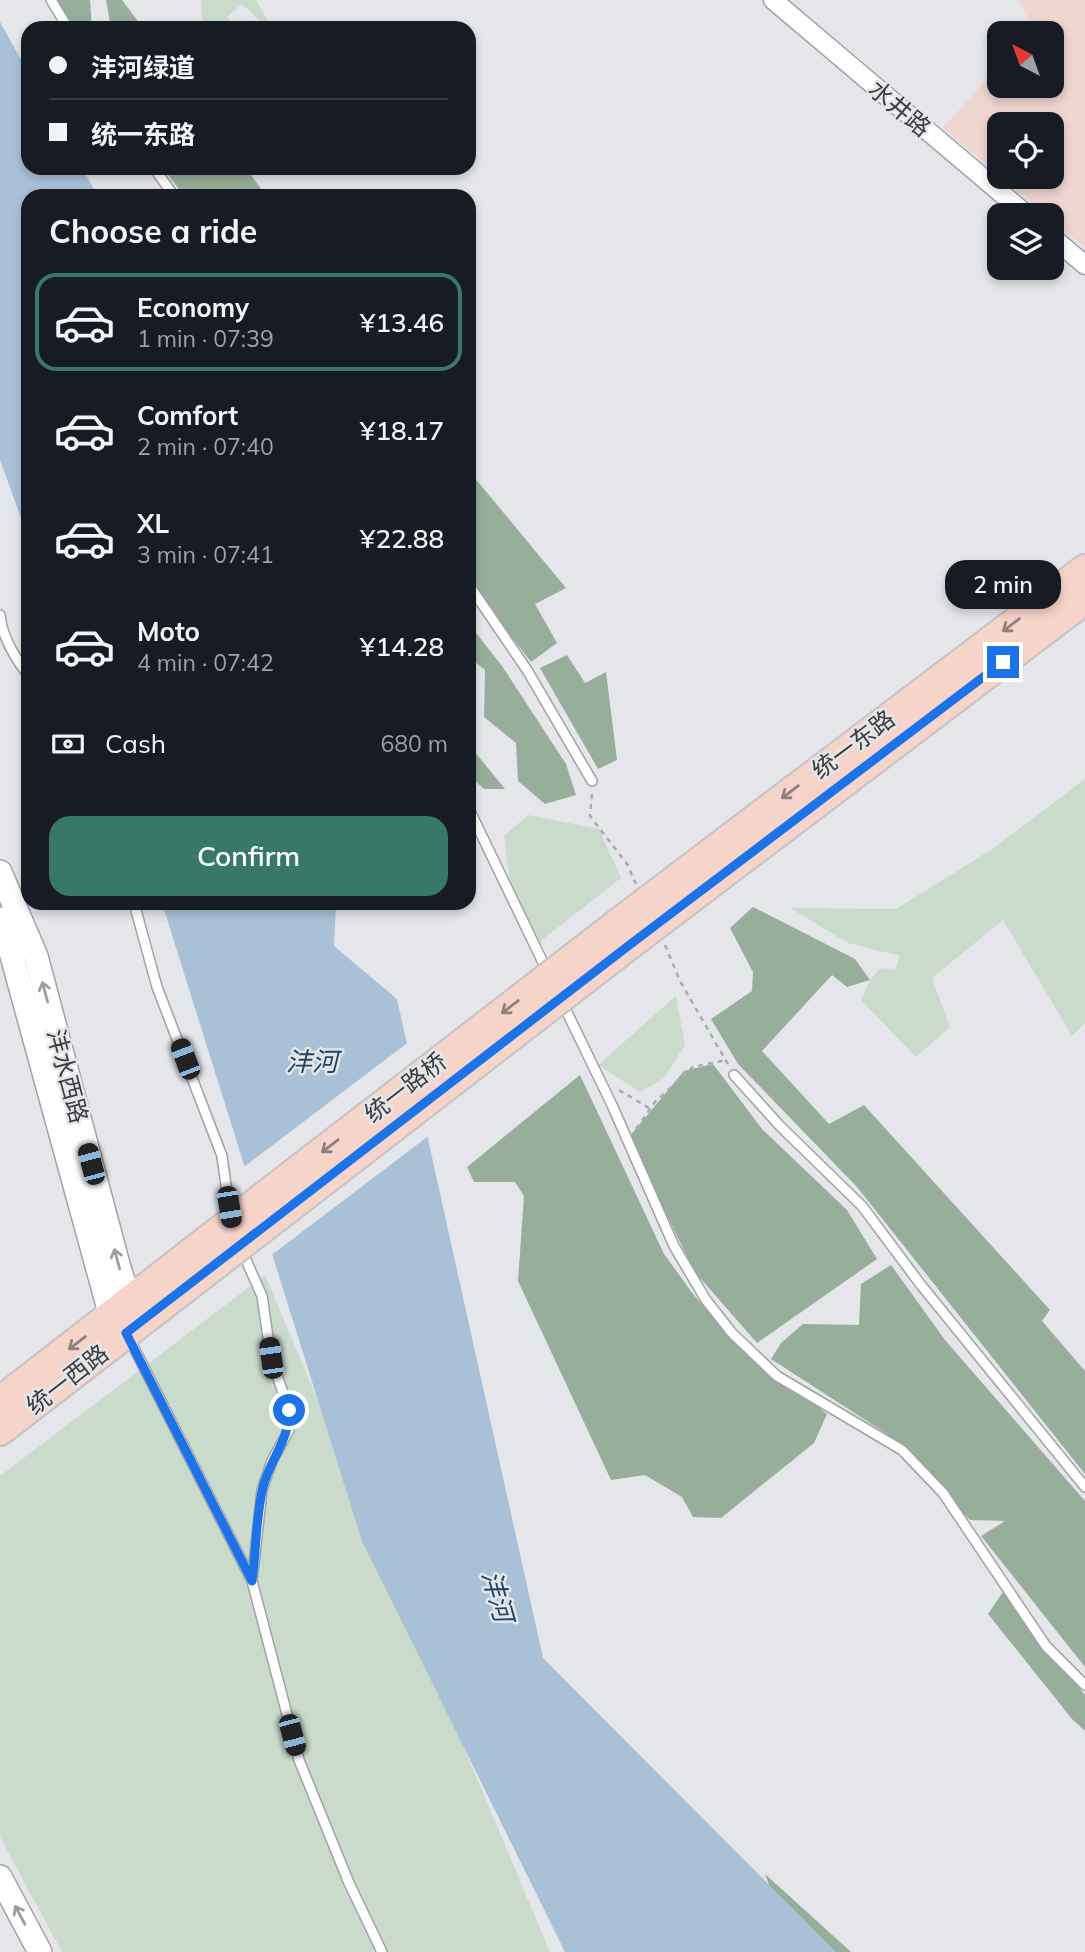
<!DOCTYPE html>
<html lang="en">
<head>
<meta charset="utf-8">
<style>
  body { margin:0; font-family:Mulish,"Noto Sans SC",sans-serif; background:#242831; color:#f1f3f6; height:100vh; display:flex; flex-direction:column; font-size:26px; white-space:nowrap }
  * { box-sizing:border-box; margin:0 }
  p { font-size:23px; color:#9ea1a6 }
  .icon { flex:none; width:38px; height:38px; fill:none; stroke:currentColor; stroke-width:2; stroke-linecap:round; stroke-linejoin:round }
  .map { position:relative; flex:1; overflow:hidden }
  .side { position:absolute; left:21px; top:189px; width:455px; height:721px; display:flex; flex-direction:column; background:#171b24; border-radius:21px; box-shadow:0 4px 10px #0003 }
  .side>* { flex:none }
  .top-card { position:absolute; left:21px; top:21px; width:455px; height:154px; border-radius:21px; box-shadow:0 4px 10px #0003; display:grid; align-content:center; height:154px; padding:0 28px; background:#171b24 }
  .needle { width:46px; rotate:319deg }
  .buttons { position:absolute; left:987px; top:21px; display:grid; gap:14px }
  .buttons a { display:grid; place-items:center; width:77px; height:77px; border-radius:14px; background:#171b24; box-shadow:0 4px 10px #0003; font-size:35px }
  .end { position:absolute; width:32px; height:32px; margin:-16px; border:9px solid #1a73e8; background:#fff; box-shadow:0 0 0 4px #fff }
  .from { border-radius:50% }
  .bubble { position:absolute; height:49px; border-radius:21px; background:#171b24; box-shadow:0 4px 10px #0003; font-size:23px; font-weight:600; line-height:49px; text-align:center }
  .car { position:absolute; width:21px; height:42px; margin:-21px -10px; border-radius:9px; box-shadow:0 0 5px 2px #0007; background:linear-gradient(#222 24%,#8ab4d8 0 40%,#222 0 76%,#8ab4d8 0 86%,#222 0) }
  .top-card b { display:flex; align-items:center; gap:24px; height:66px; font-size:26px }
  .top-card b+b { border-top:2px solid #363941 }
  .top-card i { width:18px; height:18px; background:#f1f3f6 }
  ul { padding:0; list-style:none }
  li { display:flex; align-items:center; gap:21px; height:98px; margin:0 14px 10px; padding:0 14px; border:4px solid transparent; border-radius:21px }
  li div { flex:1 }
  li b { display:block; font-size:26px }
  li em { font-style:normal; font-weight:600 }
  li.active { border-color:#377868 }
  li>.icon { width:63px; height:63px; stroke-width:1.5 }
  h2 { padding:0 28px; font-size:32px; line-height:84px }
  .pay { display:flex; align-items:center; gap:18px; height:77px; padding:0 28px; font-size:26px }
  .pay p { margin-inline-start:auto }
  .primary-button { display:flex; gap:14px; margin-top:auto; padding:14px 28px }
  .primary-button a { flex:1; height:80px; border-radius:21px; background:#377868; color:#fff; font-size:28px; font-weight:600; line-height:80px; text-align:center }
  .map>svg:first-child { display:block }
  .industrial { fill:#f0d6d0 }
  .green { fill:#cadbcc }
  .forest { fill:#97af9a }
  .water { fill:#a9c1d7 }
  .pier { fill:#e4e6e9 }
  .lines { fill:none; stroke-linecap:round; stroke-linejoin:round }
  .service-casing { stroke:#a0a2a5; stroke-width:12 }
  .minor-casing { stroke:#a0a2a5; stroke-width:21 }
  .tertiary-casing { stroke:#a0a2a5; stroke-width:26 }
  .primary-casing { stroke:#c4c4c5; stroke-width:32 }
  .path { stroke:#a9abad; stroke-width:2.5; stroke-dasharray:5 5; stroke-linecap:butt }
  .service { stroke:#fff; stroke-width:9 }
  .minor { stroke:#fff; stroke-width:18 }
  .tertiary { stroke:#fff; stroke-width:23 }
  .primary { stroke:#f7d4c9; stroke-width:28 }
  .primary-bridge-casing { stroke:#c4c4c5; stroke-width:32; stroke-linecap:butt }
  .primary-bridge { stroke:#f7d4c9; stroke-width:28 }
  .oneway { stroke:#90807c }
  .oneway2 { stroke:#9d9e9e }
  .route { stroke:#1a73e8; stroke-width:9 }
  .labels { text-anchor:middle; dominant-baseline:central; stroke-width:5; stroke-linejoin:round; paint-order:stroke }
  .street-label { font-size:24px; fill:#3b3c3d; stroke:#e4e6e9 }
  .water-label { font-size:26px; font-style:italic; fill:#204566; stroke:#e4e6e9 }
</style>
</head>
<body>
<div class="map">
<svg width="1085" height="1952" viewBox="0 0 1085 1952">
  <rect width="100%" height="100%" fill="#e4e6e9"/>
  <polygon class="industrial" points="1019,0 1085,0 1085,248 1052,220 1052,215 1046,215 1001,177 1052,177 1052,124 999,124 999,175 943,128 999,65 999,86 1052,86 1052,33 1028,33 1032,29"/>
  <g class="green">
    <polygon points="201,0 256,0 271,28 267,28 242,4 227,17 236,28 203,28"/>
    <polygon points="1085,779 1085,1023 1072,1036 1003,920 932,978 950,1027 916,1057 861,1000 870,980 881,968 895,970 900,956 848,943 790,908 896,909 994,848"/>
    <polygon points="528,815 599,829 621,878 538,943 512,897 504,836"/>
    <polygon points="676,996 685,1045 664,1078 640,1092 598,1065"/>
    <polygon points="265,1275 550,1952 62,1952 0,1837 0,1476"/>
  </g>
  <g class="forest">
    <polygon points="56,0 90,0 92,28 73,28"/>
    <polygon points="106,0 122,0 143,28 111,28"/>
    <polygon points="163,168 246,168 266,196 184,196"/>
    <polygon points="469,471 566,588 535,604 557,643 531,662 469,582"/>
    <polygon points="469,624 502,666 566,764 576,795 545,804 518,781 516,743 484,717 485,670 469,657"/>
    <polygon points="567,655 585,683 606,672 617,760 598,769 540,668"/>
    <polygon points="469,745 505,789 484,789 469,775"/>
    <polygon points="753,907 855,959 870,980 847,987 832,975 762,1051 829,1124 864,1105 1050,1310 1042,1321 1085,1371 1085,1474 857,1187 738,1064 711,1019 752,991 753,972 730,928"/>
    <polygon points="713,1064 762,1129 847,1210 877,1259 757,1343 694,1271 629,1137 684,1071"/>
    <polygon points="580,1075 664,1254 693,1294 739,1347 827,1414 814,1443 721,1518 693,1517 682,1497 645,1475 611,1480 518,1281 524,1196 515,1182 474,1182 467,1167"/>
    <polygon points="891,1265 945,1340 1085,1501 1085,1667 981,1536 1005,1521 970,1520 887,1434 771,1359 781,1343 803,1324 859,1325 861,1284"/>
    <polygon points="1003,1592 1085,1695 1085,1731 1072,1719 988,1614"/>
    <polygon points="765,1874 851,1952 794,1952"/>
  </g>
  <g class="water">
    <polygon points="0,22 28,72 28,168 82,168 98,196 28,196 28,537 0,460"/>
    <polygon points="162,903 336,903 334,946 397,999 543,1658 836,1952 565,1952 362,1541"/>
  </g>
  <polygon class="pier" points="410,1041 431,1134 269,1257 241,1169"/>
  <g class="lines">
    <defs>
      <g id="service">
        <polyline points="51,0 68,28"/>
        <polyline points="154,168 174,196"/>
        <polyline points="469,585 527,670 592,781"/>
        <path d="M0,615C2,637 15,658 28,675"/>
        <polyline points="469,809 548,973"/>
        <polyline points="134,903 157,987 222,1156 230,1215"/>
        <polyline points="562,1002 612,1105 674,1246 706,1300 732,1333 777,1376 902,1450 943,1493 1046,1646 1085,1685"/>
        <polyline points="734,1075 780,1126 862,1206 921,1285 1085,1487"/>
        <polyline points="242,1251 262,1296 271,1358 289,1410 289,1430 272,1461 262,1490 252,1581"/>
        <polyline points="129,1338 252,1581 299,1760 349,1883 382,1952"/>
      </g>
      <g id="minor">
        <polyline points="773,0 1027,215"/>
        <polyline points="1052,237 1085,265"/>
      </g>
      <g id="tertiary">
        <polyline points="0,872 36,956 119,1268 134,1315"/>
        <polyline points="0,919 6,934 115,1331"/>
        <polyline points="0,1877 40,1952"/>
      </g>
      <g id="primary">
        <polyline points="622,920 1085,569"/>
        <polyline points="632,943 1085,600"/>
        <polyline points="0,1401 188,1255"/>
        <polyline points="0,1431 201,1276"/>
      </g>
    </defs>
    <use href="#service" class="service-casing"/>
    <use href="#minor" class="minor-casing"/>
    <use href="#tertiary" class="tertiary-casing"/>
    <use href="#primary" class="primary-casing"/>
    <g class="path">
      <polyline points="592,794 590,816 627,864 636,884"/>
      <polyline points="665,945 680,981 729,1066"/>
      <polyline points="619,1090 649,1108"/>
      <polyline points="636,1129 655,1102 693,1067 726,1060"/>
    </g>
    <use href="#service" class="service"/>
    <use href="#minor" class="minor"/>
    <use href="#tertiary" class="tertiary"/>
    <use href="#primary" class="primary"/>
    <defs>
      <g id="primary-bridge">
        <polyline points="188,1255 622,920"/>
        <polyline points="201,1276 632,943"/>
      </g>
    </defs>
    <use href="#primary-bridge" class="primary-bridge-casing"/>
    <use href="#primary-bridge" class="primary-bridge"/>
  </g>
  <defs><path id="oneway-shaft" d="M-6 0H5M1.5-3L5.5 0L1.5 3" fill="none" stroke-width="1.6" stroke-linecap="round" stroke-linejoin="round" transform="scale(1.75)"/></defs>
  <g class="oneway">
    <use href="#oneway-shaft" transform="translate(1011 625) rotate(143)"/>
    <use href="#oneway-shaft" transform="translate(790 792) rotate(143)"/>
    <use href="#oneway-shaft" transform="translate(510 1007) rotate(142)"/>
    <use href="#oneway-shaft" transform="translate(330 1146) rotate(142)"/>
    <use href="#oneway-shaft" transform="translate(77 1343) rotate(143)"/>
  </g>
  <g class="oneway2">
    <use href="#oneway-shaft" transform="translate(45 992) rotate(-105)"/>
    <use href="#oneway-shaft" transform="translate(117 1259) rotate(-105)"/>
    <use href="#oneway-shaft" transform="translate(20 1915) rotate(-118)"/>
  </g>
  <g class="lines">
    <path class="route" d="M289,1410C289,1442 271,1457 263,1487C256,1514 256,1553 252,1581L126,1333L632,943L1003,662"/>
  </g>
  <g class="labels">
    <g class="street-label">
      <text transform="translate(900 108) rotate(40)">水井路</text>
      <text transform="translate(853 744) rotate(-37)">统一东路</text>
      <text transform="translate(68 1076) rotate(75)">沣水西路</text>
      <text transform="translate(405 1087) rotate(-38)">统一路桥</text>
      <text transform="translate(67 1379) rotate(-38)">统一西路</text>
    </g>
    <g class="water-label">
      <text x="312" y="1061">沣河</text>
      <text transform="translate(498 1596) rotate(74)">沣河</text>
    </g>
  </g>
</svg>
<div class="buttons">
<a><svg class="needle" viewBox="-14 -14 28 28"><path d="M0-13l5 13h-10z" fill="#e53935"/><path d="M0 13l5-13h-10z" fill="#9ea1a6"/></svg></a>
<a><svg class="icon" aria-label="locate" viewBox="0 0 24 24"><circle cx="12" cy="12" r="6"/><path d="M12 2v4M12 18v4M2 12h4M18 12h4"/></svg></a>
<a><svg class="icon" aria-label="layers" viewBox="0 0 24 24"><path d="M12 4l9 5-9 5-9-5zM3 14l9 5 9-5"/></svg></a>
</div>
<i class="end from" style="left:289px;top:1410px"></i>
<i class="end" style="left:1003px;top:662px"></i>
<div class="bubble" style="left:945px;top:560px;width:116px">2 min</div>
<i class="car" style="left:185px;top:1059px;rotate:339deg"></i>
<i class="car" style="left:91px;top:1164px;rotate:345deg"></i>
<i class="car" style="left:229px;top:1207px;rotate:171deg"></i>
<i class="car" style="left:271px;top:1358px;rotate:352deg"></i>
<i class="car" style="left:292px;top:1735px;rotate:165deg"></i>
<div class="top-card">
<b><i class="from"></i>沣河绿道</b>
<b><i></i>统一东路</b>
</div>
<section class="side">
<h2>Choose a ride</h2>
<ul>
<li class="active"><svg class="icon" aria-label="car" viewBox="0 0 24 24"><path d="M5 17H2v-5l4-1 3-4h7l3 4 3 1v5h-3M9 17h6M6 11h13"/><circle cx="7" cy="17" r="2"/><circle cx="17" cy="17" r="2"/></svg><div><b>Economy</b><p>1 min · 07:39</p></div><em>¥13.46</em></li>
<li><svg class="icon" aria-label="car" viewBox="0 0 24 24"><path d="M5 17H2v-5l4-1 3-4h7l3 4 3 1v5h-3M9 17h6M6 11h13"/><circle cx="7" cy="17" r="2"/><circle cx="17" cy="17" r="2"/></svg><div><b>Comfort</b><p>2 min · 07:40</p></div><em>¥18.17</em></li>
<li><svg class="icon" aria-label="car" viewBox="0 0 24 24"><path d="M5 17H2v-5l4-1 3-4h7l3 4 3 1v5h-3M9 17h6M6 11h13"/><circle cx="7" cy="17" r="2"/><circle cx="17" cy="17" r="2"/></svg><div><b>XL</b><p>3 min · 07:41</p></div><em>¥22.88</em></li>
<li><svg class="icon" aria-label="car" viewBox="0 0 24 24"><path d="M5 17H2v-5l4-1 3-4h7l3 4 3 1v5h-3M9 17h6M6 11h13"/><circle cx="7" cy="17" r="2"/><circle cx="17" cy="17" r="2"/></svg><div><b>Moto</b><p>4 min · 07:42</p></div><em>¥14.28</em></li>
</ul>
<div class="pay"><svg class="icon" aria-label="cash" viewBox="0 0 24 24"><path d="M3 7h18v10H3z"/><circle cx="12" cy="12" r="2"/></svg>Cash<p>680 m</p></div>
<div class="primary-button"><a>Confirm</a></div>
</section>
</div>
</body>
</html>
